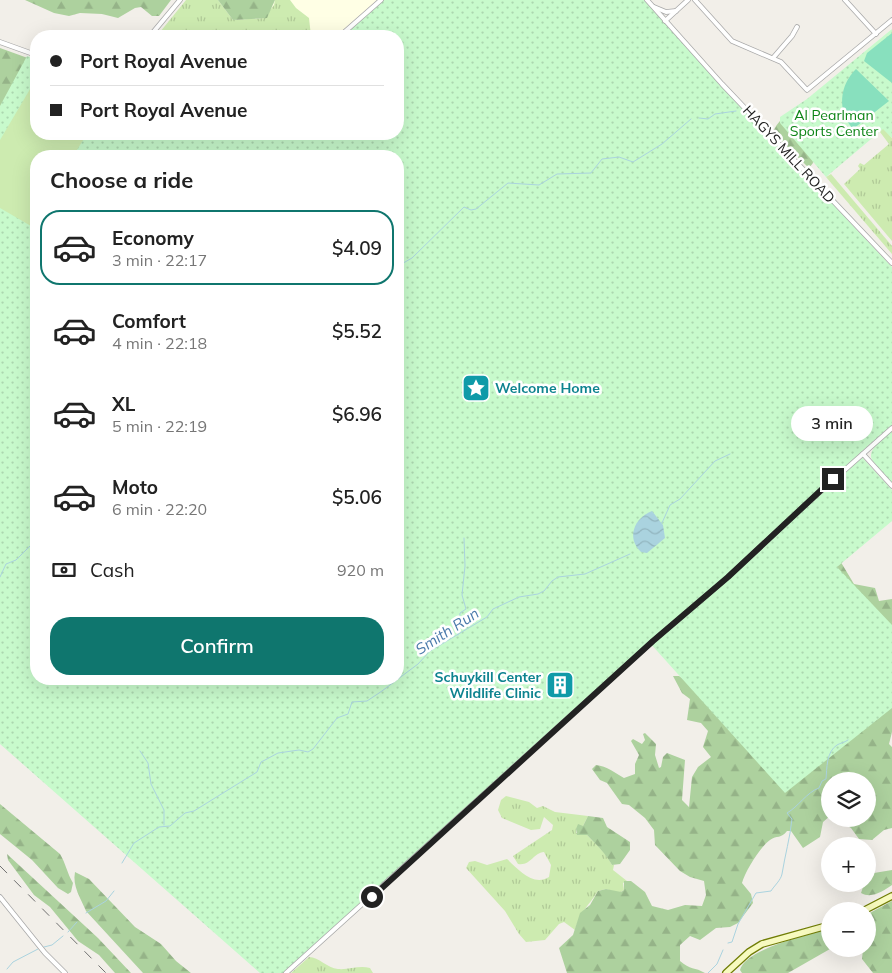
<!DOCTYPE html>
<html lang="en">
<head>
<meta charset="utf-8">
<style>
  body { margin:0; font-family:Mulish,sans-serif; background:#f6f6f6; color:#222; height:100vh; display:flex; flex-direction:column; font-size:19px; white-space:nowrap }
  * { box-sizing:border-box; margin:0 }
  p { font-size:16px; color:#767676 }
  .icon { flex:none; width:28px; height:28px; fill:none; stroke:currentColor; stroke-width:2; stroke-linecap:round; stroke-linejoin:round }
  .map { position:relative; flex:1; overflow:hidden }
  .details { position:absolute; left:30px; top:150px; width:374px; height:535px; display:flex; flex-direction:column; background:#fff; border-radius:20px; box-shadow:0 5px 20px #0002 }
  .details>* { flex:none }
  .guide { position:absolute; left:30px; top:30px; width:374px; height:110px; border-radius:20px; box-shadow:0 5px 20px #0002; display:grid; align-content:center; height:110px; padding:0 20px; background:#fff }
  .controls { position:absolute; left:821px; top:772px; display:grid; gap:10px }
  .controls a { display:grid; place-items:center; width:55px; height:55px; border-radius:50%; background:#fff; box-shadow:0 5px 20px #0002; font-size:25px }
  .end { position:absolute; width:22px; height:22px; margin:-11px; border:6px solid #222; background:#fff; box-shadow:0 0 0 2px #fff }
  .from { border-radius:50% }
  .bubble { position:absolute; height:35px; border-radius:18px; background:#fff; box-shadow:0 5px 20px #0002; font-size:16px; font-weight:600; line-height:35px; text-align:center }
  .guide b { display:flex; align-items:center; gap:18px; height:48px; font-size:19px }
  .guide b+b { border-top:1px solid #e0e0e0 }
  .guide i { width:12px; height:12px; background:#222 }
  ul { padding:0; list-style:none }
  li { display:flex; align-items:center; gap:15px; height:75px; margin:0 10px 8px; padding:0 10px; border:2px solid transparent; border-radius:20px }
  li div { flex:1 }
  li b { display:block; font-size:19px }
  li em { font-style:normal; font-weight:600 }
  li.on { border-color:#0f766e }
  li>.icon { width:45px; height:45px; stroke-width:1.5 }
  h2 { padding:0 20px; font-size:22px; line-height:60px }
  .pay { display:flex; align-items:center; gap:12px; height:55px; padding:0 20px; font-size:19px }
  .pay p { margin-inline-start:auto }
  .primary-button { display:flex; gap:10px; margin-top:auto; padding:10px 20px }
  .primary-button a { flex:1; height:58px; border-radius:20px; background:#0f766e; color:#fff; font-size:20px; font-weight:600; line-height:58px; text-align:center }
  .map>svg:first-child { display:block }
  .education { fill:#ffffe5 }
  .grass { fill:url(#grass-tufts) }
  .forest { fill:url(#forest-firs) }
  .park { fill:url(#park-dots); fill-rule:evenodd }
  .garden { fill:#cdebb0 }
  .pitch { fill:#88e0be }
  .water { fill:url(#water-waves) }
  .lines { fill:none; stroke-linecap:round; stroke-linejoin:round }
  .stream { stroke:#aad3df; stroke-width:1 }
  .minor-casing { stroke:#a9a9a9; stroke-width:5.5 }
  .secondary-casing { stroke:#707d05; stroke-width:8 }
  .minor { stroke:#fff; stroke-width:4 }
  .secondary { stroke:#f7fabf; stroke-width:5.5 }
  .rail { stroke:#707070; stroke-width:1; stroke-dasharray:10 10; stroke-linecap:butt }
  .route { stroke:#222; stroke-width:6 }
  .labels { text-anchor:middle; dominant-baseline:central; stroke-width:5; stroke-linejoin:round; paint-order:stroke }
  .park-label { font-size:14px; fill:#0c8416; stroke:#fff }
  .street-label { font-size:14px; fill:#222; stroke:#fff }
  .culture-label { font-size:14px; font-weight:bold; fill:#0d838f; stroke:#fff; text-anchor:start }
  .water-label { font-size:15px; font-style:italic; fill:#4a7aab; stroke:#fff }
</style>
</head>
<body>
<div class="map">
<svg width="892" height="973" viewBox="0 0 892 973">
  <defs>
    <pattern id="grass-tufts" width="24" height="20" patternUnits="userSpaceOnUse" patternTransform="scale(1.25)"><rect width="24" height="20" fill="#cdebb0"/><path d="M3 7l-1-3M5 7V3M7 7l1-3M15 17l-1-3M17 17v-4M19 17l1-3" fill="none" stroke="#b0c997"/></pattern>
    <pattern id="forest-firs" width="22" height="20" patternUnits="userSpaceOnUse" patternTransform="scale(1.25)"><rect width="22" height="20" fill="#add19e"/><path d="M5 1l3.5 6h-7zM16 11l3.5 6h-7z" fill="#95b388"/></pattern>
    <pattern id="park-dots" width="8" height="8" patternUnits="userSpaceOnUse" patternTransform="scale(1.25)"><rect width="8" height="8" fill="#c8facc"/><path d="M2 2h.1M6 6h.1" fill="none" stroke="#acd6af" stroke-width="1.8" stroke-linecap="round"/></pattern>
    <pattern id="water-waves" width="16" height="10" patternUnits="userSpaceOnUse" patternTransform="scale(1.25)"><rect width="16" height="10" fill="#aad3df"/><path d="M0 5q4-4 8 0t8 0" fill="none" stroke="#92b5bf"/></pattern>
  </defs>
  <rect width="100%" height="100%" fill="#f2efe9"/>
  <polygon class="education" points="253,0 377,0 336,36 292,36"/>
  <g class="grass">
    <polygon points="186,0 218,0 233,20 264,18 274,5 275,0 290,0 296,8 309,18 311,36 177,36 174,32 160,32"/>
    <polygon points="883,128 892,138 892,241 844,184 860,169 858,166 860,163 864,165 889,144 880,132"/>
    <polygon points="831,174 892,246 892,254 826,177"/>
    <path d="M506,796L529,802L537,808L543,806L555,812L588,816L583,826L576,829V833L587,835C596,844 606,853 612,865H614L613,870L627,881L623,883L624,890L619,893L606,889L598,891C588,907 581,910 575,930L564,922L559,924L545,940L526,942L519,934L505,911L466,868L469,862L475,861L487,865L507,859C518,869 533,887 549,877L551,865L544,852C533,853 531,866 518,864L513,856L552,830L553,825L544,817L540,829L531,830L502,818L498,810L501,800Z"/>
    <path d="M309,957C319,957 327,968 338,969C349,970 359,965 370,968L373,973H291Z"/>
  </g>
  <g class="forest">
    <polygon points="25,0 171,0 159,16 152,16 141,7 135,8 118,18 102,14 80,13 69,16 54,13"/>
    <polygon points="218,0 275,0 267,18 233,20"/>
    <polygon points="0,48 36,61 0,117"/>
    <path d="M806,101L813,163L809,168L781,141L774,130C778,120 795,106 806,101Z"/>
    <path d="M839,559L854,584L875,588L879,601L892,599V732L889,744L892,747V828L884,830L872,840L859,839L851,828L835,819H868V781H830V816L823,822L820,837L803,848L791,831H787C781,839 777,835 770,840C760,847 745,872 742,883L751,894L753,903L738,923L730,927L716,928L700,940L690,936L680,945V961C690,970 695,967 705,973H567L559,948L573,935L580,913L590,905L598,891L606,889L621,892L624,890V881H631L645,892L652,906L668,910L685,905L702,906L706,895L704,881L690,877L680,871L655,845L654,830L645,818L629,805L622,804L607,783L600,780L592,769L596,765C607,766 615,773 624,778L635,774V764L639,755L631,741L633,739L642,744L645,740L643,734L645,733L656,744L655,755L659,768L661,767L663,757L667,753L685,760L682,800L689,807L692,777L698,767L711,757L703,747L708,731L701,723L687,720L690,699L682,693L673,676H679L686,681Z"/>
    <path d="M0,804L60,854C66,864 67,873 73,883L71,892L68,894L58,888L32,860L0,834Z"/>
    <path d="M588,816L603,818L607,827L630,842V850L620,864L612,865C606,854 596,844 587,835H577L576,829L578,824L583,826Z"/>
    <polygon points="7,854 98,938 131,973 115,973 99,955 78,941 50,907 34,895 8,860"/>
    <path d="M892,870V885C883,891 872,899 861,893L864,884H868V874Z"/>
    <path d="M75,872L89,879L135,927L161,944L176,961L191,973H143L86,911C81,899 72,886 75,872Z"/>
    <polygon points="892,901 892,973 873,973 862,959 863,949 868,949 868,914"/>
    <path d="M830,929V949L788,973H742L740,970C745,949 810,934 830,929Z"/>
  </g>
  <g class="park">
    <path d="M384,0H644L721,85L892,267V425L859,454L892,490V521L837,567L892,625V708L785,793L649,642L285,973H260L0,744V106L27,56L36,59V134H398V36H343ZM36,156H398V679H36Z"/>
    <polygon points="892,29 892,138 883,129 826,177 780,123 780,117 807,99"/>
    <path d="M892,430V483C866,455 862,457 892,430Z"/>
  </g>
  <polygon class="garden" points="36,79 36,134 87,134 73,156 36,156 36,217 31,226 0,208 0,140"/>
  <g class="pitch">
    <polygon points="892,33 892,83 864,61 867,53"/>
    <path d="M856,69L889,101L853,129C837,111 839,86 856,69Z"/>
  </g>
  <path class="water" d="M652,511L663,525L665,538L647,553L641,552C626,538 634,518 652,511Z"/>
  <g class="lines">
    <g class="stream">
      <polyline points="699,118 708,119 715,114 736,111"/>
      <polyline points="398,266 412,258 464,207 471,210 476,209 508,183 539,185 557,174 591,173 602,159 619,157 633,162 662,144 691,119"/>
      <polyline points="662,523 670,505 680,499 715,461 730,454"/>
      <polyline points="0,577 6,564 16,560 36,540"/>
      <polyline points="458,635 460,613 466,609 462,595 465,566 464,538"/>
      <polyline points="140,751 148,763 151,784 164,810 164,825"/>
      <polyline points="122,863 134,843 159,827 170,826 185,813 194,811 223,793 257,772 261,762 265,760 278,753 299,750 308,752 313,749 337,718 348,714 352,702 367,701 382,691 418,664 430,651 487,617 493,609 519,597 538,594 544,591 552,581 558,577 585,574 630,554"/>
      <polyline points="86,913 106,901 114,891"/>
      <polyline points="68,932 77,922"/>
      <path d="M728,943L732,942L738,924L756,893L771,891C774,886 781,880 782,874C785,855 790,838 792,819L787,813C798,807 807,792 819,788L822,781L826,779C827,769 826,752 837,745C840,743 844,743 848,740"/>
      <polyline points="44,947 52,945 63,936"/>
      <polyline points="7,969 13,962 38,949"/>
      <polyline points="708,973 717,964 723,950"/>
    </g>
    <defs>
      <g id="minor">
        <polyline points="647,0 722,84 892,263"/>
        <polyline points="695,0 732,41 781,62 807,90 892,20"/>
        <polyline points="845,0 876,34"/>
        <polyline points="654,7 666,12 676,11"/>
        <polyline points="665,21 688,0"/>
        <polyline points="150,36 180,0"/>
        <polyline points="340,36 381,0"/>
        <polyline points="0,42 36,55"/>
        <polyline points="773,58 792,36 797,27"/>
        <polyline points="863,454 892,486"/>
        <polyline points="0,897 45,953 65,973"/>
        <polyline points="286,973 653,641 728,577 803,507 892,428"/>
      </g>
      <g id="secondary">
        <polyline points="863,911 892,896"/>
        <polyline points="726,973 749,952 762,944 830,925"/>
      </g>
    </defs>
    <use href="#minor" class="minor-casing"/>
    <use href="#secondary" class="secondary-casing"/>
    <use href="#minor" class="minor"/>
    <use href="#secondary" class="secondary"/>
    <polyline class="rail" points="0,866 106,973"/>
  </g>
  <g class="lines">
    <polyline class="route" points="372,897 653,641 728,577 833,479"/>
  </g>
  <defs>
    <symbol id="sight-square" viewBox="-11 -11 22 22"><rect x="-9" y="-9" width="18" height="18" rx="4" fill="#0f9aa8" stroke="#fff"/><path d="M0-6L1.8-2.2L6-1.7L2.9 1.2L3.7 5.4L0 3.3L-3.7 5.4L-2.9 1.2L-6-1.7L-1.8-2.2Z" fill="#fff"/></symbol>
    <symbol id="building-square" viewBox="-11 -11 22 22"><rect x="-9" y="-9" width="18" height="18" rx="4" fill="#0f9aa8" stroke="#fff"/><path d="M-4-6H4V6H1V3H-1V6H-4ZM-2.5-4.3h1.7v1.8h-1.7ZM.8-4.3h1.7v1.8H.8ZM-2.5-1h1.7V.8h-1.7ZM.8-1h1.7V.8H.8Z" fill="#fff"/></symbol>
  </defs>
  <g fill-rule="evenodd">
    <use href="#sight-square" x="460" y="372" width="32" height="32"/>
    <use href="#building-square" x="544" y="669" width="32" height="32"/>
  </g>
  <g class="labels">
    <g class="park-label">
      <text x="834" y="115">Al Pearlman<tspan x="834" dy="16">Sports Center</tspan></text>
    </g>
    <g class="street-label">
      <text transform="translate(789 154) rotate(47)">HAGYS MILL ROAD</text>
    </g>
    <g class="culture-label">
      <text x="495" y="388">Welcome Home</text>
      <text x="541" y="677" text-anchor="end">Schuykill Center<tspan x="541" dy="16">Wildlife Clinic</tspan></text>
    </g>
    <g class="water-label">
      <text transform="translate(447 631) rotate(-33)">Smith Run</text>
    </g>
  </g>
</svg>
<div class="controls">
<a><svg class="icon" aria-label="layers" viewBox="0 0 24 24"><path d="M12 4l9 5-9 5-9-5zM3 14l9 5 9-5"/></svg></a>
<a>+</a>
<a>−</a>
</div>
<i class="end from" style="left:372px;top:897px"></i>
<i class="end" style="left:833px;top:479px"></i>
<div class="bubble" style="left:791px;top:406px;width:82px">3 min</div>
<div class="guide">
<b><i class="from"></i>Port Royal Avenue</b>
<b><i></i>Port Royal Avenue</b>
</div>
<section class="details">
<h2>Choose a ride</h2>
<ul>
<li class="on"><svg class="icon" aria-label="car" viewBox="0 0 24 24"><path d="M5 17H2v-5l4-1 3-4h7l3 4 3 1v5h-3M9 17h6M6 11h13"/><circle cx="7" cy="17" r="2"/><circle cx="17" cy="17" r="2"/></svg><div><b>Economy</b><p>3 min · 22:17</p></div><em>$4.09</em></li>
<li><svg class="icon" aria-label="car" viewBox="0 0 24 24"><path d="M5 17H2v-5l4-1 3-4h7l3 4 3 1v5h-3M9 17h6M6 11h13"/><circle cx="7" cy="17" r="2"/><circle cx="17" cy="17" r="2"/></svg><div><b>Comfort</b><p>4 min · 22:18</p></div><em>$5.52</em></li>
<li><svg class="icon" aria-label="car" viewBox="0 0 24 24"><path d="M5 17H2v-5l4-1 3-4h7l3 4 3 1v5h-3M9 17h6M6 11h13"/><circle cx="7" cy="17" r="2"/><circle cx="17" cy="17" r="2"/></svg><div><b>XL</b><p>5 min · 22:19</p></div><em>$6.96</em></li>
<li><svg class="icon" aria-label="car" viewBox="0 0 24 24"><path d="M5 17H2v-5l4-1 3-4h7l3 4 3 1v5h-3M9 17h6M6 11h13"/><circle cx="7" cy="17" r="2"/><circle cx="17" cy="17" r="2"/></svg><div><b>Moto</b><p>6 min · 22:20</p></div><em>$5.06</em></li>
</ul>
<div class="pay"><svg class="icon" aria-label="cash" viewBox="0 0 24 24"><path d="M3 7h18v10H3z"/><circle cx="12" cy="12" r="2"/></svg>Cash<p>920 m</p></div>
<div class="primary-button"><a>Confirm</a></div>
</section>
</div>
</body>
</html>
